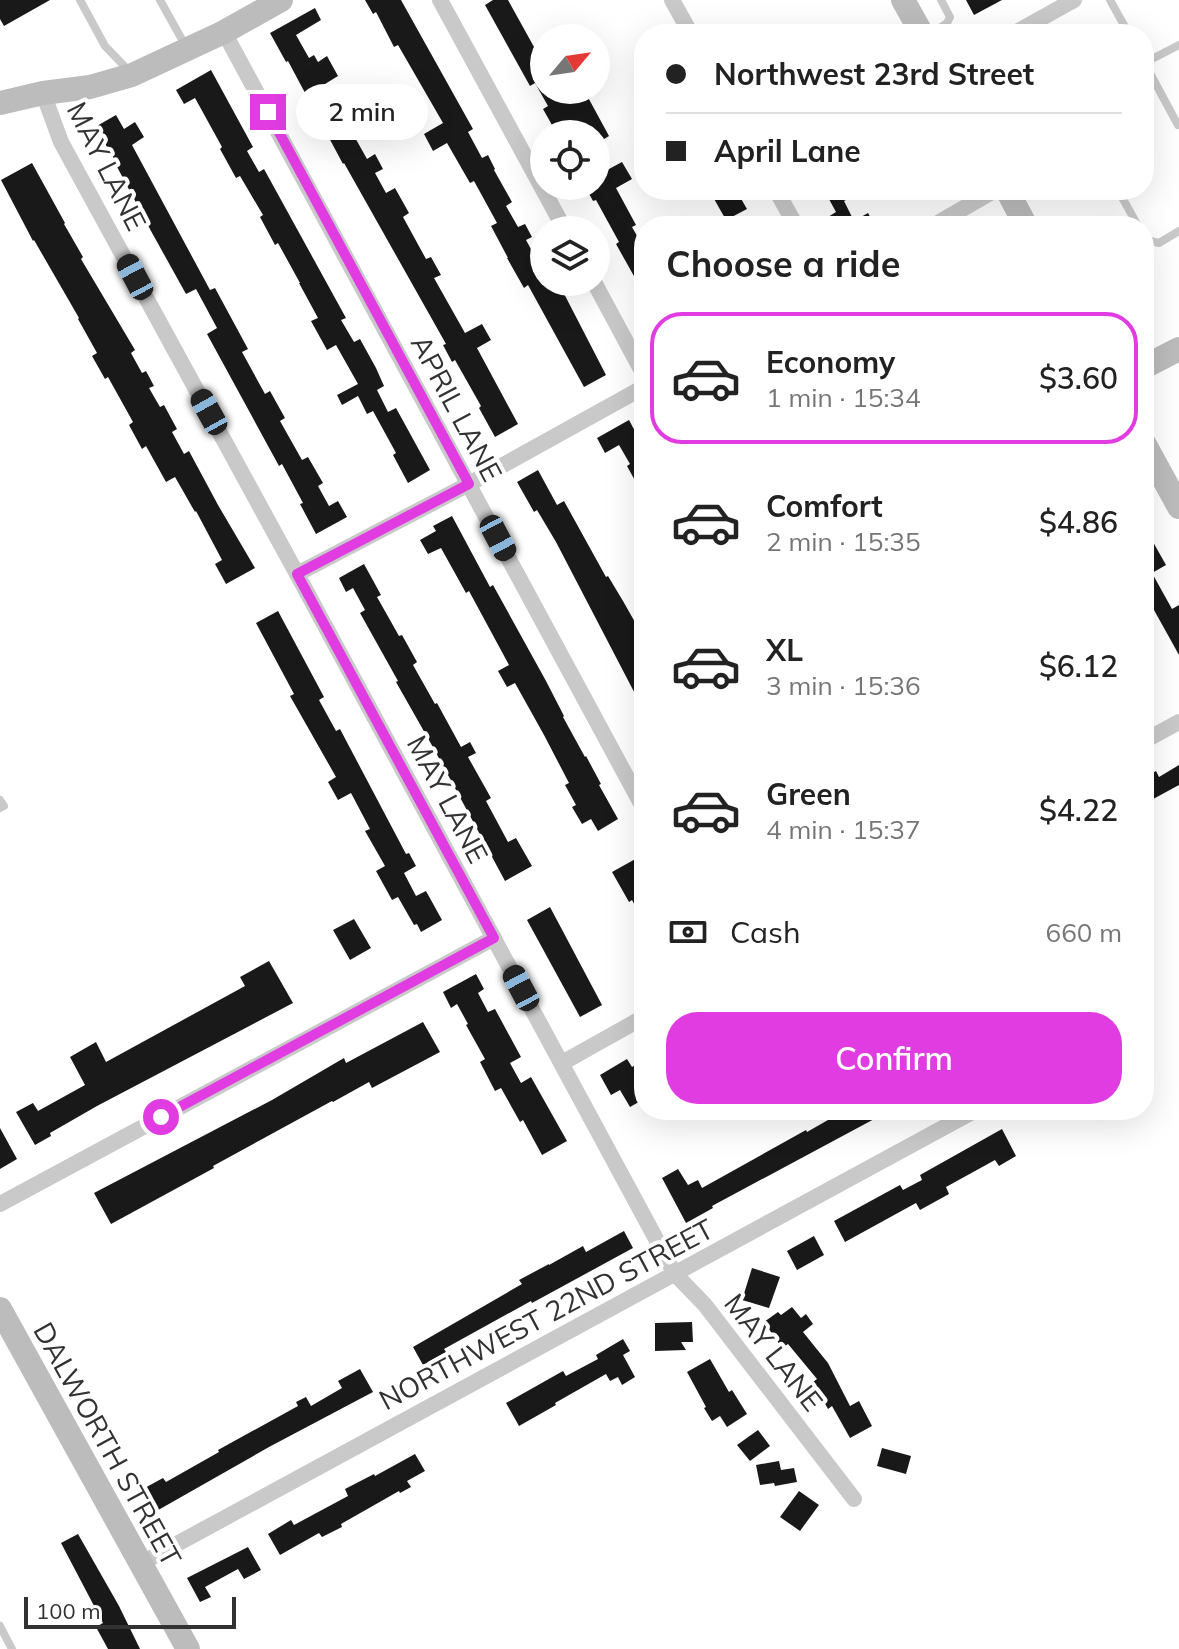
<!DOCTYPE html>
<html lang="en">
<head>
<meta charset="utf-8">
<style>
  body { margin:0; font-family:Mulish,sans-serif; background:#f2f2f2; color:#222; height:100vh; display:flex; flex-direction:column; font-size:30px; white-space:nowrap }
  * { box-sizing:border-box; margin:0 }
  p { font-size:26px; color:#767676 }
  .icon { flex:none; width:44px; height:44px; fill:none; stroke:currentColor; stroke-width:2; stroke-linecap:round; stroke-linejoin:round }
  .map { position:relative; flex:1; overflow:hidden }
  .details { position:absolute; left:634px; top:216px; width:520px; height:904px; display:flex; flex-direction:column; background:#fff; border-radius:32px; box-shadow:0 8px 32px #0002 }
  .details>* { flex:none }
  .hud { position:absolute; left:634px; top:24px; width:520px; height:176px; border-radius:32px; box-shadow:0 8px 32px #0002; display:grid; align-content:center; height:176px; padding:0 32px; background:#fff }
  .needle { width:52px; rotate:61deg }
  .tools { position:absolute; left:530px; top:24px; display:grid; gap:16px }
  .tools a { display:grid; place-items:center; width:80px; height:80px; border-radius:50%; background:#fff; box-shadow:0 8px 32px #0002; font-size:40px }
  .scale { position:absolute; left:24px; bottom:20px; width:212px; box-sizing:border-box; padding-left:8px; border:4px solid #323232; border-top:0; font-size:22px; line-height:28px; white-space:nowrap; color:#323232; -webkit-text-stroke:6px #fff; paint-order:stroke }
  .end { position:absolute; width:36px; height:36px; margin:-18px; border:10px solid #e03ce1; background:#fff; box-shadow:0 0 0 4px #fff }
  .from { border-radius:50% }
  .bubble { position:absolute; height:56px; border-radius:28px; background:#fff; box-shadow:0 8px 32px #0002; font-size:26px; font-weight:600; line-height:56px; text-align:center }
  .car { position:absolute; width:24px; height:48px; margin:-24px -12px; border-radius:10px; box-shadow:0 0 6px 2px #0007; background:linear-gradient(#222 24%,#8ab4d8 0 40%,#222 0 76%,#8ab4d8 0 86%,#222 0) }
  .hud b { display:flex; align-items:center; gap:28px; height:76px; font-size:30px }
  .hud b+b { border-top:2px solid #e0e0e0 }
  .hud i { width:20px; height:20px; background:#222 }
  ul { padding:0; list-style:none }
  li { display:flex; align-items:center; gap:24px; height:132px; margin:0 16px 12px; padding:0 16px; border:4px solid transparent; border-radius:32px }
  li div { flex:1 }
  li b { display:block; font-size:30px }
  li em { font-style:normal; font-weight:600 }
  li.current { border-color:#e03ce1 }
  li>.icon { width:72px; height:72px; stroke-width:1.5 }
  h2 { padding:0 32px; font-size:36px; line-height:96px }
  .pay { display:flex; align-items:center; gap:20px; height:88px; padding:0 32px; font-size:30px }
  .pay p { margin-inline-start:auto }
  .primary-button { display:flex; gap:16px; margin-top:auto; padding:16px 32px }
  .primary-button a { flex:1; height:92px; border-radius:32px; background:#e03ce1; color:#fff; font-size:32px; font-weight:600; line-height:92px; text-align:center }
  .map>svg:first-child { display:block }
  .building { fill:#191919 }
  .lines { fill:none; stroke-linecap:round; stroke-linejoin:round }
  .lane { stroke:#c9c9c9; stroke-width:8 }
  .street { stroke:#c9c9c9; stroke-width:16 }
  .secondary { stroke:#bcbcbc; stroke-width:24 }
  .route { stroke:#e03ce1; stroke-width:10 }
  .labels { text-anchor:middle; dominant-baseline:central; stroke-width:8; stroke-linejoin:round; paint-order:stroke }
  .street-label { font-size:28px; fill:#323232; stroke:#fff }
</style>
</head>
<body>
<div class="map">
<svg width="1179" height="1649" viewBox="0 0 1179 1649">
  <rect width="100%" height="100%" fill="#fff"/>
  <g class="building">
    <polygon points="0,0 50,0 4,26 0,19"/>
    <polygon points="365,0 401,0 473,129 468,132 482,158 488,155 495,169 494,170 512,202 506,206 518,227 525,224 532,237 526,240 537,260 544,256 544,282 558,282 606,375 584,387 528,285 524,288 507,258 508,258 491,226 497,223 474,181 470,183 447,143 433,151 424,134 443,123 398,45 394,47 376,12 373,14"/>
    <polygon points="493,0 508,0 544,65 544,90 584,90 609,136 596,144 596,134 557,134 543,109 548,106 535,83 530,86 485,5"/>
    <polygon points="966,0 1002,0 974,15"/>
    <polygon points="315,8 321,20 296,35 309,58 314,55 318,62 327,56 338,76 325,84 367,159 375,154 383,169 375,173 386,193 395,188 409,213 403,217 426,259 431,257 441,275 434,278 465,333 482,324 491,340 477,348 518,424 495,437 479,408 481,406 455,360 452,362 443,345 446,344 344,163 343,164 288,61 286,62 270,33"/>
    <polygon points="211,70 253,147 247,151 259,172 264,169 346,318 341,320 354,342 360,339 376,368 384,386 377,390 388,412 396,408 430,470 408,483 393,455 396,453 373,411 367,414 358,396 342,405 337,395 358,384 336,345 327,350 311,321 318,318 299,283 300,283 278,243 275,245 260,217 263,215 240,176 236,178 220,149 222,147 195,98 184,104 176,90"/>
    <polygon points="116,115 124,129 135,122 144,137 132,145 210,290 215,288 248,349 242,352 265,394 270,391 285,418 280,421 302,460 308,457 323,483 318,486 329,506 338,501 347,517 316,534 300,504 303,503 282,464 279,466 207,334 217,328 196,289 186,294 151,231 115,163 116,162 95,127"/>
    <polygon points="622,162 632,179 616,188 636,225 632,227 644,248 644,294 616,244 619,242 596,200 593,201 585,186 596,186 596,176"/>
    <polygon points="32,163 65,223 64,224 83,257 81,259 135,350 131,353 142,373 146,371 154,386 149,388 160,407 164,405 177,429 172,432 184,454 189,451 218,505 255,568 226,584 215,564 222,560 196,511 195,512 175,477 166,482 146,446 142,449 129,425 133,422 108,377 105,379 92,356 97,353 78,319 79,318 34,240 33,241 1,180"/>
    <polygon points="709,190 736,190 747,209 726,220"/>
    <polygon points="824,190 864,190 844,201 854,221 868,213 875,226 833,226 828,217 836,212"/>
    <polygon points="629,420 644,448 644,497 627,466 630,464 619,445 605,453 597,438"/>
    <polygon points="538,470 557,505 564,501 606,577 608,576 623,601 640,631 637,632 644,645 644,711 556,542 537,510 534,512 517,482"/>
    <polygon points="452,516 490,587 493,585 546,681 564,716 563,717 585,757 586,756 601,784 599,785 618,819 598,831 591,819 582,824 572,807 576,805 565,785 569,783 544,735 515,683 507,687 498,671 509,665 469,591 466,593 441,548 428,554 420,540 436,531 433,526"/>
    <polygon points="1144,526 1166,565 1152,573 1172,609 1179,605 1179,655 1154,610 1144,615"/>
    <polygon points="364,564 381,595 377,597 399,636 402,635 417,662 413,665 435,704 437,703 461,747 470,742 476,753 468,757 491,798 486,801 508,842 516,838 532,866 505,881 434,749 396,682 398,681 360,613 365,610 353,588 346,592 339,578"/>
    <polygon points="278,611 324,697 319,700 336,731 340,729 406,854 409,853 416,866 404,873 416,896 426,891 442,920 421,932 417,924 414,925 398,897 392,900 376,871 385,866 365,831 370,829 351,793 338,800 328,782 336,777 290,696 294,694 256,623"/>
    <polygon points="1179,765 1179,785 1144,804 1144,778 1156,771 1159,777"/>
    <polygon points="639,857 644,866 644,872 639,874 644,883 644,922 632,900 629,902 612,872"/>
    <polygon points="550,907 602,1005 580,1017 527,920"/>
    <polygon points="354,919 371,948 350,960 333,930"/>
    <polygon points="269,961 293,1003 97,1106 50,1133 51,1136 35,1145 16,1112 33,1103 38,1111 85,1085 70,1057 96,1042 106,1062 245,986 240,977"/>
    <polygon points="476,974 484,989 478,993 488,1012 495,1009 521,1057 510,1063 521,1083 531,1077 567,1141 542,1155 523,1120 520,1122 501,1088 495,1091 480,1062 485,1059 466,1025 468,1024 457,1004 451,1008 443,992"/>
    <polygon points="423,1022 440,1052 372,1088 369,1082 333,1102 332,1101 213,1166 214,1168 111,1224 94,1193 272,1100 344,1058 346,1063"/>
    <polygon points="627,1059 632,1067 644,1060 644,1099 630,1107 620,1090 611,1095 600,1075"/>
    <polygon points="833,1110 891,1110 712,1206 713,1208 686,1223 662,1178 678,1169 688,1185 698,1180 702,1188 806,1130 807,1132 828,1120 825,1114"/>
    <polygon points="0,1128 17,1159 0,1169"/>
    <polygon points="1002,1129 1016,1156 999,1166 995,1160 946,1187 949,1194 920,1210 916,1203 845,1242 834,1221 900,1185 903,1190 922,1180 920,1175"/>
    <polygon points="624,1231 633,1248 532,1303 531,1301 444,1349 446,1352 423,1365 413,1347 522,1284 519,1280 549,1264 549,1265 583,1246 586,1252"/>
    <polygon points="814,1236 824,1255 797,1270 787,1251"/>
    <polygon points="752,1268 780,1277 769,1308 742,1300"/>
    <polygon points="792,1307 801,1318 806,1314 813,1324 803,1332 828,1363 850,1406 859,1401 872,1426 850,1438 832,1406 828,1409 813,1382 817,1379 788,1344 782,1348 764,1322 778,1312 781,1315"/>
    <polygon points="692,1322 693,1342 681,1342 686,1350 655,1351 655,1323"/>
    <polygon points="623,1339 630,1351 623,1355 635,1377 622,1385 618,1377 610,1381 606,1374 555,1403 556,1405 519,1426 506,1403 563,1371 566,1376 598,1359 596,1355"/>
    <polygon points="710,1359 729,1392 732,1390 747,1414 727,1427 720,1416 712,1421 704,1408 706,1407 687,1372"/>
    <polygon points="360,1369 373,1392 269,1447 153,1513 141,1490 163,1478 166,1482 219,1452 218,1450 298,1406 296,1402 306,1397 311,1406 342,1388 338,1381"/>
    <polygon points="758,1430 770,1446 750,1461 737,1445"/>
    <polygon points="882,1448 911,1456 906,1474 877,1466"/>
    <polygon points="415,1454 425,1471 407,1481 411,1487 400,1493 399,1491 341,1524 342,1527 322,1537 319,1533 280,1555 268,1534 291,1520 294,1525 348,1496 345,1489 374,1474 375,1476"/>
    <polygon points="779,1461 781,1470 794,1468 797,1482 775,1486 774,1483 760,1485 756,1465"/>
    <polygon points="799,1491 819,1505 800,1531 780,1517"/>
    <polygon points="78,1534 119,1606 140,1649 108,1649 96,1627 103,1623 61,1543"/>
    <polygon points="248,1547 261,1570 244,1579 238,1569 205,1587 211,1597 200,1602 187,1578"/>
  </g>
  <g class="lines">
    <g class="lane">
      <polyline points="80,0 105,46 129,71"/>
      <polyline points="160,0 185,45"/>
      <polyline points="1110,0 1129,34"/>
      <polyline points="931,34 947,23 950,17 941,0"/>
      <polyline points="1144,62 1178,125"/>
      <polyline points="1144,63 1179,45"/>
      <polyline points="1118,190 1138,226"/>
      <polyline points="1144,236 1146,240 1159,243 1179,231"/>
      <polyline points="0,800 4,806 0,808"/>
      <polyline points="0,1626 12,1649"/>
    </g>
    <g class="street">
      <polyline points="440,0 565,230"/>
      <polyline points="672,0 691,34"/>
      <polyline points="224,32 644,809"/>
      <polyline points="1013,34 1074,0"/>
      <polyline points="43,93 61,142 297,574 675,1274 705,1305 854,1499"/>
      <polyline points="776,190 796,226"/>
      <polyline points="933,226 995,190"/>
      <polyline points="594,282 644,375"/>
      <polyline points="297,574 469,484 644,387"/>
      <polyline points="1144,741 1179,722"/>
      <polyline points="562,1063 644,1017"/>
      <polyline points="0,1204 494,938"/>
      <polyline points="140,1564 976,1110"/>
    </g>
    <g class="secondary">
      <polyline points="903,0 922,34"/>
      <polyline points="0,103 43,93 90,87 132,75 224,32 281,0"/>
      <polyline points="1007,190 1026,226"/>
      <polyline points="1144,367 1179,349"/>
      <polyline points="1144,443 1179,507"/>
      <polyline points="0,1309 188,1649"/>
    </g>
  </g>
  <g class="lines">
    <polyline class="route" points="161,1117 494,938 297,574 469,484 268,112"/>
  </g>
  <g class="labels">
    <g class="street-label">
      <text transform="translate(107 166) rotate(63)">MAY LANE</text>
      <text transform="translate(457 408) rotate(62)">APRIL LANE</text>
      <text transform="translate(448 799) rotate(62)">MAY LANE</text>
      <text transform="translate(546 1314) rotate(-28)">NORTHWEST 22ND STREET</text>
      <text transform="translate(774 1352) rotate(52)">MAY LANE</text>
      <text transform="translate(108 1444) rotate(61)">DALWORTH STREET</text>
    </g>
  </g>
</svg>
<div class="tools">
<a><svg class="needle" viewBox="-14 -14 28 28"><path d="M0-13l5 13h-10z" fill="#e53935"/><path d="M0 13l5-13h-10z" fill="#767676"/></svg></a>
<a><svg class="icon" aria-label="locate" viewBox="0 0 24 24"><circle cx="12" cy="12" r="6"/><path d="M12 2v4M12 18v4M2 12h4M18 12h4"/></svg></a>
<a><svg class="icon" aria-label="layers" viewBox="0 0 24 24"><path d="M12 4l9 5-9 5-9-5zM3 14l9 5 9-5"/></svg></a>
</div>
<div class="scale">100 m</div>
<i class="end from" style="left:161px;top:1117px"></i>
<i class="end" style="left:268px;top:112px"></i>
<div class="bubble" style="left:296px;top:84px;width:132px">2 min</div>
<i class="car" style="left:135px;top:277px;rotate:332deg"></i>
<i class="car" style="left:209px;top:412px;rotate:331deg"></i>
<i class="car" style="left:498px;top:538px;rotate:152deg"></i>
<i class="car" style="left:521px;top:988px;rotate:332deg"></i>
<div class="hud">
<b><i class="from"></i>Northwest 23rd Street</b>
<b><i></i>April Lane</b>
</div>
<section class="details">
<h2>Choose a ride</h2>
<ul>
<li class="current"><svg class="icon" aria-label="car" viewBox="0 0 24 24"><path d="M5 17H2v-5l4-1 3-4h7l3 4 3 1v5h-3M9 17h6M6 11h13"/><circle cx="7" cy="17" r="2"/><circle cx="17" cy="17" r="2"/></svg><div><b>Economy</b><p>1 min · 15:34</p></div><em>$3.60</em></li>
<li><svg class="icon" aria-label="car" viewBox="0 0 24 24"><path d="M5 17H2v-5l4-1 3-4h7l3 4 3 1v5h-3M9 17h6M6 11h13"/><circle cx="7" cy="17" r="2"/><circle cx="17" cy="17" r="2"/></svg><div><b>Comfort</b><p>2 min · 15:35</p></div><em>$4.86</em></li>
<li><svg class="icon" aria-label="car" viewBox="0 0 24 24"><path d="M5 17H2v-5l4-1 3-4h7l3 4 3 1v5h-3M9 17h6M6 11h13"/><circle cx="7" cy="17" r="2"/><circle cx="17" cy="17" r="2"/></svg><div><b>XL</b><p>3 min · 15:36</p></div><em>$6.12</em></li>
<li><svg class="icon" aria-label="car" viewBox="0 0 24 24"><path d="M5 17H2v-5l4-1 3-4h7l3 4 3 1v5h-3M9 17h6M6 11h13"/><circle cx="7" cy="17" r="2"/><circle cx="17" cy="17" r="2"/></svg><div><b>Green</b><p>4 min · 15:37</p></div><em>$4.22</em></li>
</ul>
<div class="pay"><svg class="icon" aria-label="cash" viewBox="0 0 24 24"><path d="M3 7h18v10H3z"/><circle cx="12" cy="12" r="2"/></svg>Cash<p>660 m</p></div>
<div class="primary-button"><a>Confirm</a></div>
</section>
</div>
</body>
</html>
